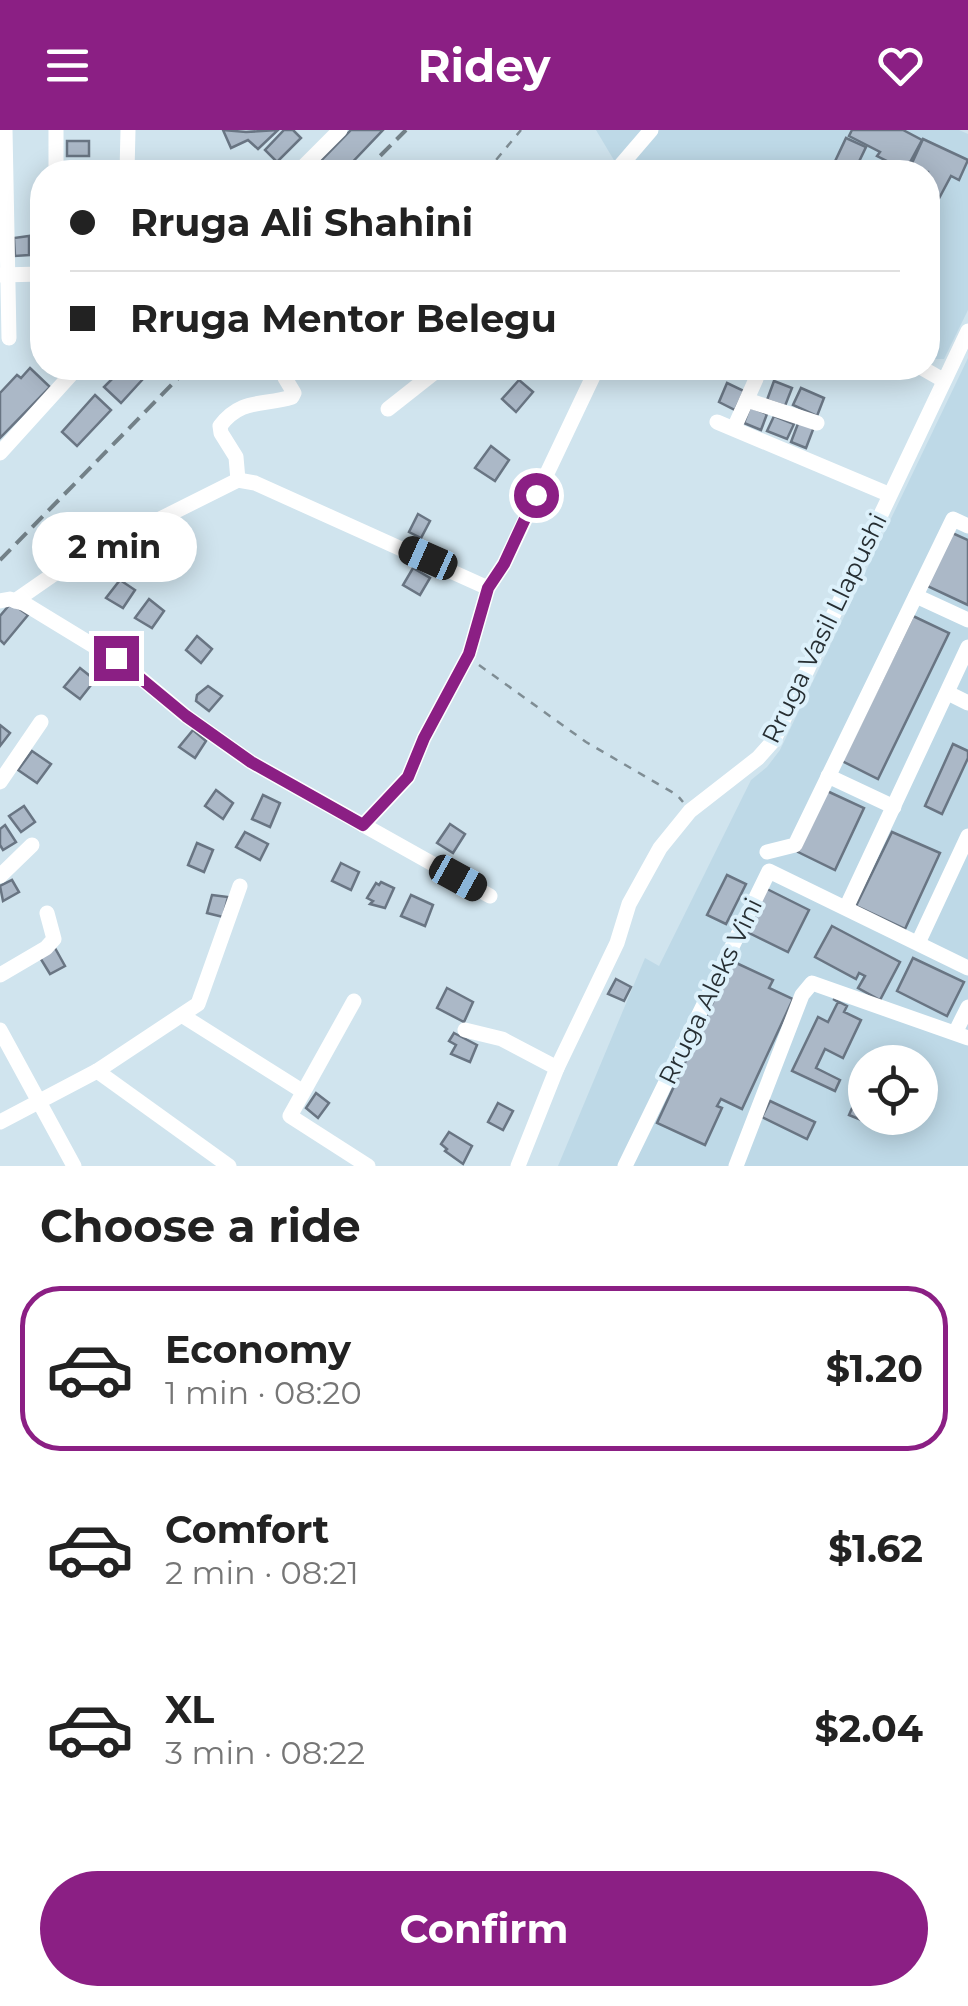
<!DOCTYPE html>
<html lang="en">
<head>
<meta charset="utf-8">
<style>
  body { margin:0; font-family:Montserrat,sans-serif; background:#f6f6f6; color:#222; height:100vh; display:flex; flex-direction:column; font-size:38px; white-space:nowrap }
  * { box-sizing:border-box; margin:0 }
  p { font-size:32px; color:#767676 }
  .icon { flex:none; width:55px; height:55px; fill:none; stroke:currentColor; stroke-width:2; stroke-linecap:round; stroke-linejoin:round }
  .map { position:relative; height:1036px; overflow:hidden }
  .details { display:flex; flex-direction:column; background:#fff; flex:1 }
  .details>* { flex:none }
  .hud { position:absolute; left:30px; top:30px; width:910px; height:220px; border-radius:40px; box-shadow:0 5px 25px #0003; display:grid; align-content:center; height:220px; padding:0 40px; background:#fff }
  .controls { position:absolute; left:848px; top:915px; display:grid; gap:20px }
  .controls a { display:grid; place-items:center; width:90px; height:90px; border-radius:50%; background:#fff; box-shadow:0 5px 25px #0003; font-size:50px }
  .end { position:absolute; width:45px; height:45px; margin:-22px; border:12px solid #8b1f84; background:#fff; box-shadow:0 0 0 5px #fff }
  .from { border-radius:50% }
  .bubble { position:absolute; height:70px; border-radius:35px; background:#fff; box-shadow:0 5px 25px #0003; font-size:32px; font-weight:700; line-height:70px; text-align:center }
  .car { position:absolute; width:30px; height:60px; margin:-30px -15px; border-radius:12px; box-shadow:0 0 8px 2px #0007; background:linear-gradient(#222 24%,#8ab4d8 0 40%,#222 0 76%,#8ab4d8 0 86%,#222 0) }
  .hud b { display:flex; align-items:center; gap:35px; height:95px; font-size:38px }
  .hud b+b { border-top:2px solid #e0e0e0 }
  .hud i { width:25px; height:25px; background:#222 }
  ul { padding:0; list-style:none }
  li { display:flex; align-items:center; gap:30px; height:165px; margin:0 20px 15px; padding:0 20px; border:5px solid transparent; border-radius:40px }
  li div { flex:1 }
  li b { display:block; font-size:38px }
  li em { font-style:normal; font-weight:700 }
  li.on { border-color:#8b1f84 }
  li>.icon { width:90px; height:90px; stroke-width:1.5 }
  h2 { padding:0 40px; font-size:45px; line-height:120px }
  .cta { display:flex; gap:20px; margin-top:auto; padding:20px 40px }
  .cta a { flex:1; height:115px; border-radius:60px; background:#8b1f84; color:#fff; font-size:40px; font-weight:700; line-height:115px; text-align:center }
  header { display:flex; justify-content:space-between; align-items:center; height:130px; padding:0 40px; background:#8b1f84; color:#fff; font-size:45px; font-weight:700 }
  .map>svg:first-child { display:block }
  .built { fill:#bed9e7; fill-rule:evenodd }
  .building { fill:#abb8c7; stroke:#697583; stroke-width:2.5 }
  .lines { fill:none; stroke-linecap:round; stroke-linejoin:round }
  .path { stroke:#7f8d94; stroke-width:2.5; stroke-dasharray:8 8; stroke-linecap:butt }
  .minor { stroke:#fff; stroke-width:15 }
  .rail { stroke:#738188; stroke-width:4; stroke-dasharray:15 8; stroke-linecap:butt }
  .route { stroke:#8b1f84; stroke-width:12 }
  .labels { text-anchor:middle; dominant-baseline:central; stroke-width:8; stroke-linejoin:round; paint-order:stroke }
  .street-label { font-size:25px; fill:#262e32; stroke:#ddf1fb }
</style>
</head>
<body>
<header><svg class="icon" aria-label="menu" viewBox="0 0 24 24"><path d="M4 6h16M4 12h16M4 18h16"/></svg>Ridey<svg class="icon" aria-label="heart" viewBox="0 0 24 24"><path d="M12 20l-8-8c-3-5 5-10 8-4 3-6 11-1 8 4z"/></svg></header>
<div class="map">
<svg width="968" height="1036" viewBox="0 0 968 1036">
  <rect width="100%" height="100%" fill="#d0e4ee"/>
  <g class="built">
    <polygon points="596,0 959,0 968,4 968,180 944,229 928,229 928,42 621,42"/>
    <path d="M968,228V1036H558L645,828L659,836L751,650L767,637L780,620ZM865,932H920V988H865Z"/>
  </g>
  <g class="building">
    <polygon points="223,0 246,2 278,0 258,19 248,10 231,18"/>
    <polygon points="284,0 293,0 301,8 277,32 265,20"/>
    <polygon points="351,0 383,0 343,42 310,42"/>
    <polygon points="852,0 903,0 922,10 908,36 901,32 899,37 877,26 880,22 849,6"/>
    <polygon points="846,8 866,17 854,42 830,42"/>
    <polygon points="923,9 968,30 959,50 951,46 928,89 928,42 908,42"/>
    <rect x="67" y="11" width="22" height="15"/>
    <polygon points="29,106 29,125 15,126 14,108"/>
    <polygon points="30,238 50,257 0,308 0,263 17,245 21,248"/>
    <polygon points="123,238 153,238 121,273 104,257"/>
    <polygon points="519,250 533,262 516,282 502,269"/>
    <polygon points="774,251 792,258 785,276 767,270"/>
    <polygon points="727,253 744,261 735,280 719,272"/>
    <polygon points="801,258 824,268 817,286 793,275"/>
    <polygon points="95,265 111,280 77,316 62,302"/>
    <polygon points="750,277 767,284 761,300 744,293"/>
    <polygon points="774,286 794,294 787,309 767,301"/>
    <polygon points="799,291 814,297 806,318 791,312"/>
    <polygon points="491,316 509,330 495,351 475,338"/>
    <polygon points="418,384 430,391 421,408 409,402"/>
    <polygon points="950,402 968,410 968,475 925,455"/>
    <polygon points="413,438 430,448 420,465 403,455"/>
    <polygon points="120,450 135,460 123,478 106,468"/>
    <polygon points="149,469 164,481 152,498 135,488"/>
    <polygon points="11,473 28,485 4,514 0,510 0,486"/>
    <polygon points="913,486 949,503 878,649 842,631"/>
    <polygon points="197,506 212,519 201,533 186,520"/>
    <polygon points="80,538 95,550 80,569 64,557"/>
    <polygon points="208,556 222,566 209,581 196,571 197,565"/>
    <polygon points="0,595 10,603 0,616"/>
    <polygon points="193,600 206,611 195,628 179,617"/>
    <polygon points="953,614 968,621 968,628 942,684 925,676"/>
    <polygon points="32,621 51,634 37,653 18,640"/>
    <polygon points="216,660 233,673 223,689 205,676"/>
    <polygon points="827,661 864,678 835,740 798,722"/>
    <polygon points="263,665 280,673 270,697 252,689"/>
    <polygon points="24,676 35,692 21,702 9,686"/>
    <polygon points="450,694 465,704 453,723 437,713"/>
    <polygon points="5,695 16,712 3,720 0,715 0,699"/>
    <polygon points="245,702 268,714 260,730 236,717"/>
    <polygon points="892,702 940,723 905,799 856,776"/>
    <polygon points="197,713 213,720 204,742 188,735"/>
    <polygon points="341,733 359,742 351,760 332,751"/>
    <polygon points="727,745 746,754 726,794 707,785"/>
    <polygon points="12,750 19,762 3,771 0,756"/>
    <polygon points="381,752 394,758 385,778 370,774 373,771 367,768 376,753 379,755"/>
    <polygon points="765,758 809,780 788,822 745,801"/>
    <polygon points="212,765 228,767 223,787 207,783"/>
    <polygon points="411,765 433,775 425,796 401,786"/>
    <polygon points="832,796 900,832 880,870 858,858 865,846 859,843 856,849 815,827"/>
    <polygon points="55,818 65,836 50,844 39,826"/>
    <polygon points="913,828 964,852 947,886 897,861"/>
    <polygon points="732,831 773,850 769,858 793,869 742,979 721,969 717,976 722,978 705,1015 657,993"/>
    <polygon points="616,849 631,857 624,871 608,864"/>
    <polygon points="447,858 473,872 464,892 437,878"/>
    <polygon points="833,869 847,876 844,882 861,890 843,928 825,919 816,938 840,950 835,961 792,941 818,887 828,892 838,872"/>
    <polygon points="454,903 477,915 470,932 451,924 456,915 449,911"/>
    <polygon points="863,953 865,988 868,988 866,992 849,985"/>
    <polygon points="316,963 329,973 318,988 306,978"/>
    <polygon points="770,971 815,992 807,1009 762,987"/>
    <polygon points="498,973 513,981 503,1000 488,992"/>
    <polygon points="449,1002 472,1016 463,1034 445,1021 447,1019 441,1014"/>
  </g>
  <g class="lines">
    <g class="path">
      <polyline points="486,42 521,0"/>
      <polyline points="479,535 586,612 677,665 683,672"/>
    </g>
    <g class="minor">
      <polyline points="5,0 9,208"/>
      <polyline points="56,0 56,42"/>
      <polyline points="127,42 128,0"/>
      <polyline points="298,42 340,0"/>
      <polyline points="615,42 651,0"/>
      <polyline points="0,145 42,144"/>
      <polyline points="455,238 473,238"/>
      <polyline points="922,238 943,250"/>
      <polyline points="747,270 817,293"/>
      <polyline points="388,279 440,238"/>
      <polyline points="717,292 888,364"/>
      <polyline points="734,298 756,249"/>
      <polyline points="0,323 77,238"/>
      <path d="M238,350L236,327L221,303L220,296C241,268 263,276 292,267L294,263L285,248L286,238"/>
      <polyline points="916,466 968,490"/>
      <polyline points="0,471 10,469 25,474 125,535 186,586 251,632 490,766"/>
      <polyline points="15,471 64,437 238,350 255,353 488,458"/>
      <polyline points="948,563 968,573"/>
      <polyline points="828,646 894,677"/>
      <polyline points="0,652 41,592"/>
      <polyline points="363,695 408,647 424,608 469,524 488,458 504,434 597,238"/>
      <polyline points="767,722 795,715 953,389 968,396"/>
      <polyline points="0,746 32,715"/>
      <polyline points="846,778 968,517"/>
      <polyline points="918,813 968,706"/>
      <polyline points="0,845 46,818 54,809 47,783"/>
      <polyline points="354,871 290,986 368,1036"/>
      <polyline points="183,886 302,961"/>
      <polyline points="0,900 74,1036"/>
      <polyline points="465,900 502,909 557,938"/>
      <polyline points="956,901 968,877"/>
      <polyline points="97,941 229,1036"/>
      <polyline points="0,992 97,941 198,874 240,756"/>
      <polyline points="518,1036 557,938 617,813 629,774 660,718 690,681 758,628 774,610 968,201"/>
      <polyline points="625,1036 769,741 968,838"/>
      <polyline points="736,1036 802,865 812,853 968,908"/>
    </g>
    <g class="rail">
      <polyline points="364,42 406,0"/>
      <polyline points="0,430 188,238"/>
    </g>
  </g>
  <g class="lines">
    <polyline class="route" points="116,528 186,586 251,632 363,695 408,647 424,608 469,524 488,458 504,434 536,365"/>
  </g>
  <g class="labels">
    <g class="street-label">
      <text transform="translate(824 498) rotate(-64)">Rruga Vasil Llapushi</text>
      <text transform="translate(710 861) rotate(-64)">Rruga Aleks Vini</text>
    </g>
  </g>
</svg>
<div class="controls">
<a><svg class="icon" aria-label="locate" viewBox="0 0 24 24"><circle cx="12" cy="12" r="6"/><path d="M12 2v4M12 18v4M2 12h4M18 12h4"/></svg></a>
</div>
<i class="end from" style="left:536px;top:365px"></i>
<i class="end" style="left:116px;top:528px"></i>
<div class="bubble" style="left:32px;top:382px;width:165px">2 min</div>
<i class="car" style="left:428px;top:428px;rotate:294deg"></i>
<i class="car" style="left:458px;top:748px;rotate:119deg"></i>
<div class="hud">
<b><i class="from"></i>Rruga Ali Shahini</b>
<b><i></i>Rruga Mentor Belegu</b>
</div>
</div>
<section class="details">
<h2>Choose a ride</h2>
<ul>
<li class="on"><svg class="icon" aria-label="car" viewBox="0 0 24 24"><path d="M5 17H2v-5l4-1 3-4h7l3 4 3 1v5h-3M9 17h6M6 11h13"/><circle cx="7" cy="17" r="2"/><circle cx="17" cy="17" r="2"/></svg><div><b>Economy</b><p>1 min · 08:20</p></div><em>$1.20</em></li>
<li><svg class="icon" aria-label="car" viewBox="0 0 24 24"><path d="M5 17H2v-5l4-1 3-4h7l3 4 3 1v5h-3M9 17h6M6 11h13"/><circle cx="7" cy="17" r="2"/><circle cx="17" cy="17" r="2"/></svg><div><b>Comfort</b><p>2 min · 08:21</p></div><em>$1.62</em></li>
<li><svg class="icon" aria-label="car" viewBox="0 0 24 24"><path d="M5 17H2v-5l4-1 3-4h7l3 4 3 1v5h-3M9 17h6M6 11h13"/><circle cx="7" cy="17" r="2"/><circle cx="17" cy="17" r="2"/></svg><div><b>XL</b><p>3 min · 08:22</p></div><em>$2.04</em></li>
</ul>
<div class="cta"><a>Confirm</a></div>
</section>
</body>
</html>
